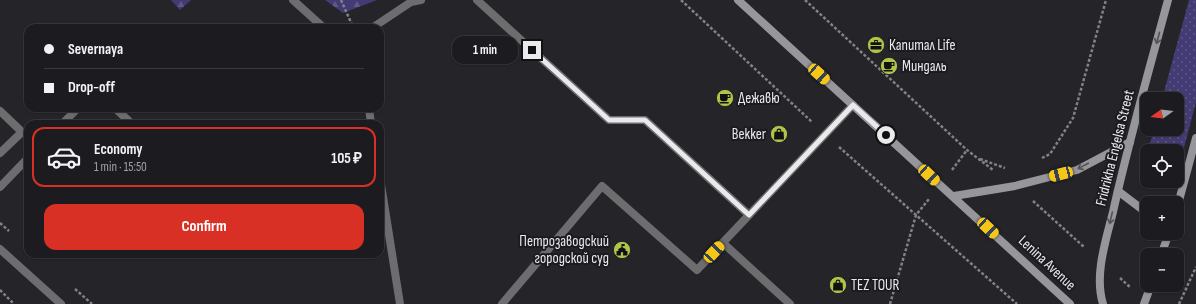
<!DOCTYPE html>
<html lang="en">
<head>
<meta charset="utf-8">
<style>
  body { margin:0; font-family:"Sofia Sans Condensed",sans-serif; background:#252428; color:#f1f3f6; height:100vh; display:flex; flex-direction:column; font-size:15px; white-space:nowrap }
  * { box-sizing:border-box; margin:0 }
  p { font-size:13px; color:#a0a1a4 }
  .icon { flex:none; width:22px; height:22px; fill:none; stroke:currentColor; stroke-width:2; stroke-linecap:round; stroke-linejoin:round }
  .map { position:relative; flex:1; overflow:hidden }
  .details { position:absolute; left:24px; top:120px; width:360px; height:138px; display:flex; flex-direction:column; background:#1c1b1f; border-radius:12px; box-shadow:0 1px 3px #0004,0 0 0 1px #3a393d }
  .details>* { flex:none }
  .banner { position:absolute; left:24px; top:24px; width:360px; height:88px; border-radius:12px; box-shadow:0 1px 3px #0004,0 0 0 1px #3a393d; display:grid; align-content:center; height:88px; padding:0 20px; background:#1c1b1f }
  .needle { width:26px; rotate:256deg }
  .fabs { position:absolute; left:1140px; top:92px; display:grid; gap:8px }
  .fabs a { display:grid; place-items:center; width:44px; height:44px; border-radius:8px; background:#1c1b1f; box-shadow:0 1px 3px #0004,0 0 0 1px #3a393d; font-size:20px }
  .end { position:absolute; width:18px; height:18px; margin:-9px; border:5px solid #eaeaed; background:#111; box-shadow:0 0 0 2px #111 }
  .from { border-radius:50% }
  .bubble { position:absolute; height:28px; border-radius:12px; background:#1c1b1f; box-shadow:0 1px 3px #0004,0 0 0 1px #3a393d; font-size:13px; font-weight:700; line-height:28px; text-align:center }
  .car { position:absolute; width:12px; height:24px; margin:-12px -6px; border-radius:5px; box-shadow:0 0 3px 1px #0007; background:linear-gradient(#f5c518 24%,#345 0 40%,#f5c518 0 76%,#345 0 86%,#f5c518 0) }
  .banner b { display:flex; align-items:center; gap:14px; height:38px; font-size:15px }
  .banner b+b { border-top:1px solid #3a393d }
  .banner i { width:10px; height:10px; background:#f1f3f6 }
  ul { padding:7px 0 0; list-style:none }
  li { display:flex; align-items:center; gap:12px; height:60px; margin:0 8px 6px; padding:0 12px; border:2px solid #3a393d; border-radius:12px }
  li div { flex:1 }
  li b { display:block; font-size:15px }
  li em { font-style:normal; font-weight:700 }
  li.current { border-color:#d93025 }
  li>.icon { width:36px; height:36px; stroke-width:1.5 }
  .cta { display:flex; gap:8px; margin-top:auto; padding:8px 20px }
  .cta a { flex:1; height:46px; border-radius:12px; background:#d93025; color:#fff; font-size:16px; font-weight:700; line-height:46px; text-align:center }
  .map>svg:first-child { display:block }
  .grass { fill:url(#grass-dots) }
  .forest { fill:url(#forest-firs) }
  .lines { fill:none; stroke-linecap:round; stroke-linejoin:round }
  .path { stroke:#828286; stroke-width:2.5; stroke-dasharray:3 2; stroke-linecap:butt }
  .service { stroke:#6d6d70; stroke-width:8 }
  .minor { stroke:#6d6d70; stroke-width:8 }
  .secondary { stroke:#97979b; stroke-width:8 }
  .oneway { stroke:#535357 }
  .route { stroke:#eaeaed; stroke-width:5 }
  .labels { text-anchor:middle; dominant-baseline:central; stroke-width:4; stroke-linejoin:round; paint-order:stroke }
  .poi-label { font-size:15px; fill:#eaeaed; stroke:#1b1b20; text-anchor:start }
  .street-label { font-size:15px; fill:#eaeaed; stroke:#1b1b20 }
</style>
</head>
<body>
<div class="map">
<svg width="1196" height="304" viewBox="0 0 1196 304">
  <defs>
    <pattern id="grass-dots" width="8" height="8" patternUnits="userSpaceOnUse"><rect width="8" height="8" fill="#433b73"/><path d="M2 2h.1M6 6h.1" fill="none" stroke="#5e5887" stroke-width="1.8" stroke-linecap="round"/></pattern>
    <pattern id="forest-firs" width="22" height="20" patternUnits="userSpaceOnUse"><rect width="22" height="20" fill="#433b73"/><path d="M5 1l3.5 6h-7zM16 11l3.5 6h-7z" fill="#5e5887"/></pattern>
  </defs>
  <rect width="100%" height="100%" fill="#252429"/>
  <polygon class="grass" points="1189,0 1196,0 1196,102 1177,174 1177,151 1148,151 1154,129 1177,129 1177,99 1162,99"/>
  <g class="forest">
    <polygon points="171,0 191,0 180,10"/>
    <polygon points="325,0 377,0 343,13"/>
  </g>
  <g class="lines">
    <g class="path">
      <polyline points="341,0 353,27"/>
      <polyline points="681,0 812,122"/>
      <polyline points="805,0 967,150 993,170"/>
      <polyline points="839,147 1017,304"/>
      <polyline points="1042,158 1050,154 1073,118 1106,0"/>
      <polyline points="980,159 1005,168"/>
      <polyline points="952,170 967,150"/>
      <polyline points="1033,201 1084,247"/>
      <polyline points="0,223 9,231"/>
      <polyline points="1120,278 1131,288"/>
      <polyline points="75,289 92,304"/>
      <polyline points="0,290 14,304"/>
      <polyline points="890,304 916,215 929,199"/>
      <polyline points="1179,304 1196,267"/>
    </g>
    <g class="service">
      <polyline points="293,0 324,28"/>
      <polyline points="477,0 609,120 645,120 749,215"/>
      <polyline points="372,28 411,2 421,0"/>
      <polyline points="115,108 132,124"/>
      <polyline points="369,108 371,124"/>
      <polyline points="0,111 22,132 0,153"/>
      <polyline points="62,124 78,108"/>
      <polyline points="380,178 400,304"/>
      <polyline points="0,187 28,158"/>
      <polyline points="723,243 790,304"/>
      <polyline points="502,304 602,186 697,270 853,105"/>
    </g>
    <polyline class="minor" points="0,249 61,304"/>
    <g class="secondary">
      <polyline points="738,0 1070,304"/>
      <polyline points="1118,191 1147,213"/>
      <polyline points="954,196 1015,186 1077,170 1130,142"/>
      <polyline points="1177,208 1196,138"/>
      <polyline points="1161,255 1169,233"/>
      <path d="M1103,304C1094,275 1106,240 1113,212C1129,140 1149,70 1168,0"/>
      <polyline points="1144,304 1151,285"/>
    </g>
  </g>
  <defs><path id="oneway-shaft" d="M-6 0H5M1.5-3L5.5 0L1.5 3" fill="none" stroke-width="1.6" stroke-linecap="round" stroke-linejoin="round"/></defs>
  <g class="oneway">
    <use href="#oneway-shaft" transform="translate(1158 38) rotate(105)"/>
    <use href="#oneway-shaft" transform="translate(1083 166) rotate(152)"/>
    <use href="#oneway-shaft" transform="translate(1111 218) rotate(103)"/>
  </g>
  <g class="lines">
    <polyline class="route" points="532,50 609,120 645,120 749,215 853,105 886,135"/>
  </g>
  <defs>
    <symbol id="office-disc" viewBox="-11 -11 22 22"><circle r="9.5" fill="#b2c34c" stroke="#1b1b20"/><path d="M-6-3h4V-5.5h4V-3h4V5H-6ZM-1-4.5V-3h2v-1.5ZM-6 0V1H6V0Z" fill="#111"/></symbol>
    <symbol id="cafe-disc" viewBox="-11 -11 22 22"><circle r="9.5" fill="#b2c34c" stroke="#1b1b20"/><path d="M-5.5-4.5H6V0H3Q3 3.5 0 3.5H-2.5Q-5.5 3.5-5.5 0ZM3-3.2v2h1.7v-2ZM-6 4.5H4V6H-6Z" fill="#111"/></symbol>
    <symbol id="shop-disc" viewBox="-11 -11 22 22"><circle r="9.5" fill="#b2c34c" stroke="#1b1b20"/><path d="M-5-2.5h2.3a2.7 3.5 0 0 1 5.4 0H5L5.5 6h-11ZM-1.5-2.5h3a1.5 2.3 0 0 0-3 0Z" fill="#111"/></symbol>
    <symbol id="civic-disc" viewBox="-11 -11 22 22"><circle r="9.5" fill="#b2c34c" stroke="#1b1b20"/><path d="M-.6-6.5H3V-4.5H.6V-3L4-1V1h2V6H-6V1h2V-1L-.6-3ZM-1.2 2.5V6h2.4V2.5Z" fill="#111"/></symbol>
  </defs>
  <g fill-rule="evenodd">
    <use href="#office-disc" x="866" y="35" width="20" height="20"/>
    <use href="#cafe-disc" x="879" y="56" width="20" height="20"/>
    <use href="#cafe-disc" x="715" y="88" width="20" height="20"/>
    <use href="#shop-disc" x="769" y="124" width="20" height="20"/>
    <use href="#civic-disc" x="612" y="240" width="20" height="20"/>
    <use href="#shop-disc" x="828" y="275" width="20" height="20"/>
  </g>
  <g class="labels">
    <g class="poi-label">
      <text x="889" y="45">Капитал Life</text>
      <text x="902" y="66">Миндаль</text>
      <text x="738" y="98">Дежавю</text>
      <text x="766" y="134" text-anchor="end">Bekker</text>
      <text x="609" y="241" text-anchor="end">Петрозаводский<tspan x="609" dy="17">городской суд</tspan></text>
      <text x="851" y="285">TEZ TOUR</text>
    </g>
    <g class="street-label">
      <text transform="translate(1115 148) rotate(-76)">Fridrikha Engelsa Street</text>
      <text transform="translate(1047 263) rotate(43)">Lenina Avenue</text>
    </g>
  </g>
</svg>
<div class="fabs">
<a><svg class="needle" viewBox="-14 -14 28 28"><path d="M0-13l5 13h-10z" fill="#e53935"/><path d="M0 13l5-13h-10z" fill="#a0a1a4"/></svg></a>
<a><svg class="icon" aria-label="locate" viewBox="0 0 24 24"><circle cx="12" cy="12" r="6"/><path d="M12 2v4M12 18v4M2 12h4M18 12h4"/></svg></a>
<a>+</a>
<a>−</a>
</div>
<i class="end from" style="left:886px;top:135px"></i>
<i class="end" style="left:532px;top:50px"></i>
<div class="bubble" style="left:452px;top:36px;width:66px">1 min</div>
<i class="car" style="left:819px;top:74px;rotate:132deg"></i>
<i class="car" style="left:1061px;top:174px;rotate:255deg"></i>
<i class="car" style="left:929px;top:175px;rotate:133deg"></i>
<i class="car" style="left:988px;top:228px;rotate:133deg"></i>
<i class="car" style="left:714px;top:252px;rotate:43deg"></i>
<div class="banner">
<b><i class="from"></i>Severnaya</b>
<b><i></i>Drop-off</b>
</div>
<section class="details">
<ul>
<li class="current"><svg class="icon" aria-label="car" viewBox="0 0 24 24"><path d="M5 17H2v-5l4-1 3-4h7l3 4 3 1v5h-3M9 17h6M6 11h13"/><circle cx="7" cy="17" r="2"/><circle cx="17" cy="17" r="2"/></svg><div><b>Economy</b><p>1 min · 15:50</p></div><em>105 ₽</em></li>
</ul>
<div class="cta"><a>Confirm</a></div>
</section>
</div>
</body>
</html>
